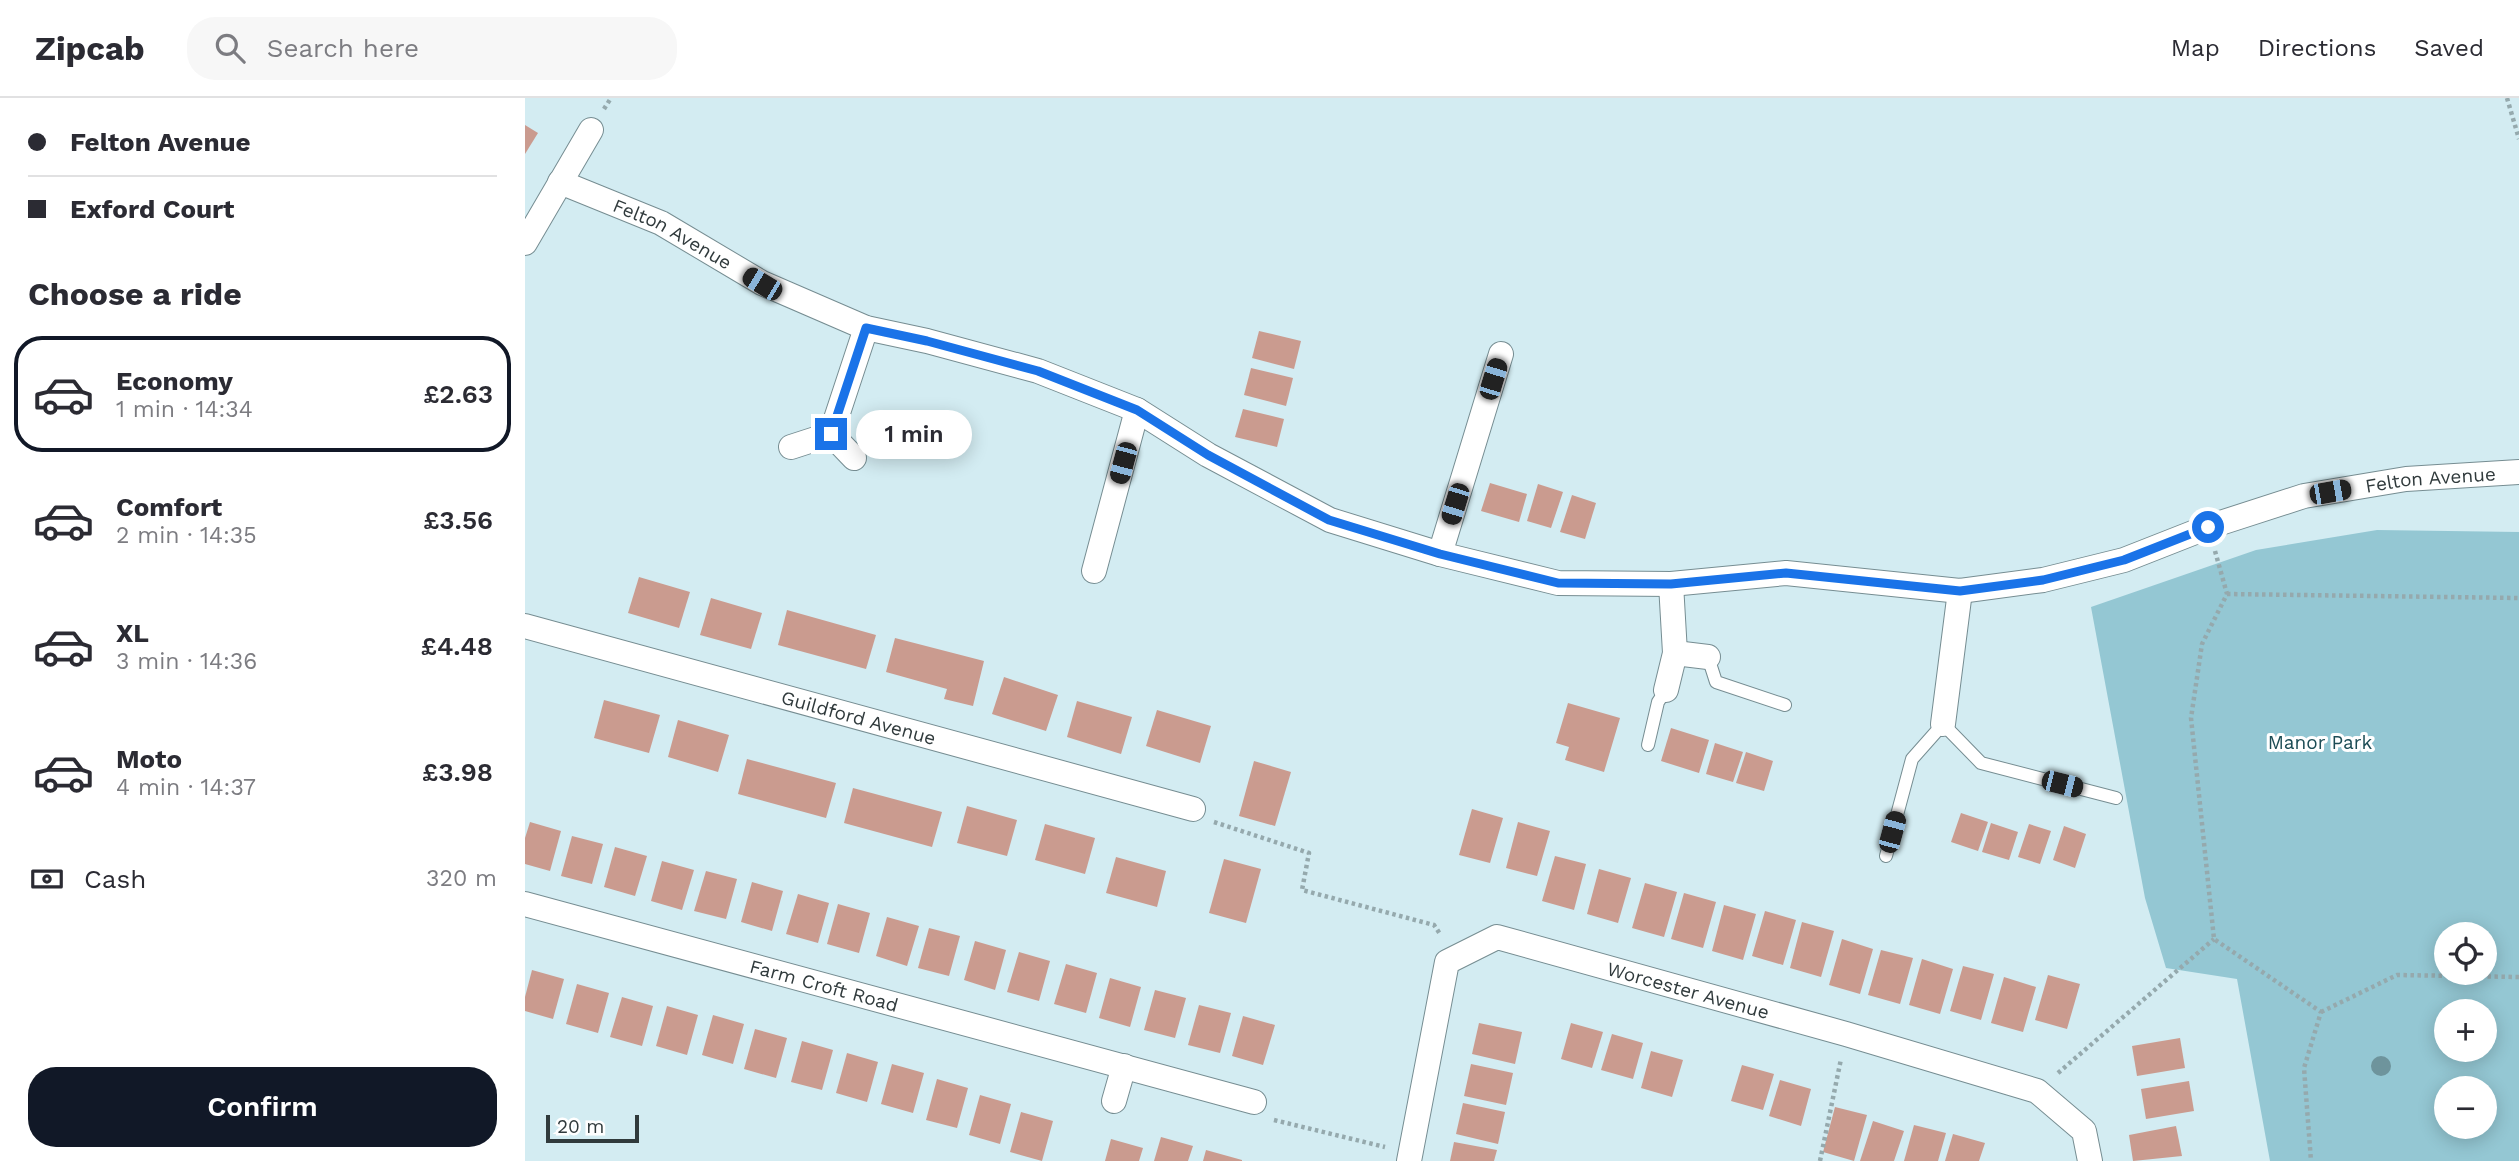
<!DOCTYPE html>
<html lang="en">
<head>
<meta charset="utf-8">
<style>
  body { margin:0; font-family:"Work Sans",sans-serif; background:#f7f7f7; color:#2b2b33; height:100vh; display:flex; flex-direction:column; font-size:26px; white-space:nowrap }
  * { box-sizing:border-box; margin:0 }
  p { font-size:23px; color:#7c7c81 }
  .icon { flex:none; width:38px; height:38px; fill:none; stroke:currentColor; stroke-width:2; stroke-linecap:round; stroke-linejoin:round }
  .map { position:relative; flex:1; overflow:hidden }
  .panel { display:flex; flex-direction:column; background:#fff; width:525px }
  .panel>* { flex:none }
  .banner { display:grid; align-content:center; height:154px; padding:0 28px; background:#fff }
  .tools { position:absolute; left:1909px; top:824px; display:grid; gap:14px }
  .tools a { display:grid; place-items:center; width:63px; height:63px; border-radius:50%; background:#fff; box-shadow:0 4px 18px #0003; font-size:35px }
  .scale { position:absolute; left:21px; bottom:18px; width:93px; box-sizing:border-box; padding-left:7px; border:4px solid #303a3c; border-top:0; font-size:19px; line-height:24px; white-space:nowrap; color:#303a3c; -webkit-text-stroke:5px #fff; paint-order:stroke }
  .end { position:absolute; width:32px; height:32px; margin:-16px; border:9px solid #1a73e8; background:#fff; box-shadow:0 0 0 4px #fff }
  .from { border-radius:50% }
  .bubble { position:absolute; height:49px; border-radius:24px; background:#fff; box-shadow:0 4px 18px #0003; font-size:23px; font-weight:600; line-height:49px; text-align:center }
  .car { position:absolute; width:21px; height:42px; margin:-21px -10px; border-radius:9px; box-shadow:0 0 5px 2px #0007; background:linear-gradient(#222 24%,#8ab4d8 0 40%,#222 0 76%,#8ab4d8 0 86%,#222 0) }
  .banner b { display:flex; align-items:center; gap:24px; height:66px; font-size:26px }
  .banner b+b { border-top:2px solid #e1e1e2 }
  .banner i { width:18px; height:18px; background:#2b2b33 }
  ul { padding:0; list-style:none }
  li { display:flex; align-items:center; gap:21px; height:116px; margin:0 14px 10px; padding:0 14px; border:4px solid transparent; border-radius:28px }
  li div { flex:1 }
  li b { display:block; font-size:26px }
  li em { font-style:normal; font-weight:600 }
  li.active { border-color:#111827 }
  li>.icon { width:63px; height:63px; stroke-width:1.5 }
  h2 { padding:0 28px; font-size:32px; line-height:84px }
  .pay { display:flex; align-items:center; gap:18px; height:77px; padding:0 28px; font-size:26px }
  .pay p { margin-inline-start:auto }
  .cta { display:flex; gap:14px; margin-top:auto; padding:14px 28px }
  .cta a { flex:1; height:80px; border-radius:28px; background:#111827; color:#fff; font-size:28px; font-weight:600; line-height:80px; text-align:center }
  header { display:flex; align-items:center; gap:42px; box-sizing:border-box; height:98px; padding:0 35px; background:#fff; border-bottom:2px solid #e1e1e2 }
  header strong { font-size:33px }
  nav { display:flex; gap:38px; margin-inline-start:auto; font-size:24px }
  .search { width:490px; height:63px; background:#f7f7f7; display:flex; align-items:center; gap:18px; box-sizing:border-box; padding:0 24px; border-radius:28px; color:#7c7c81; font-size:26px }
  main { display:flex; flex:1; min-height:0 }
  .map>svg:first-child { display:block }
  .green { fill:#94c7d3; fill-rule:evenodd }
  .building { fill:#ca9b8f }
  .lines { fill:none; stroke-linecap:round; stroke-linejoin:round }
  .service-casing { stroke:#768d92; stroke-width:14 }
  .minor-casing { stroke:#768d92; stroke-width:26 }
  .path { stroke:#95a9ad; stroke-width:4.5; stroke-dasharray:3.5 3.5; stroke-linecap:butt }
  .service { stroke:#fff; stroke-width:12 }
  .minor { stroke:#fff; stroke-width:24 }
  .tree { fill:#6e949c }
  .route { stroke:#1a73e8; stroke-width:9 }
  .labels { text-anchor:middle; dominant-baseline:central; stroke-width:6; stroke-linejoin:round; paint-order:stroke }
  .street-label { font-size:19px; fill:#303a3c; stroke:#fff }
  .park-label { font-size:19px; fill:#1c4c55; stroke:#fff }
</style>
</head>
<body>
<header>
<strong>Zipcab</strong>
<div class="search"><svg class="icon" aria-label="search" viewBox="0 0 24 24"><circle cx="10" cy="10" r="6"/><path d="M15 15l6 6"/></svg>Search here</div>
<nav><a>Map</a><a>Directions</a><a>Saved</a></nav>
</header>
<main>
<section class="panel">
<div class="banner">
<b><i class="from"></i>Felton Avenue</b>
<b><i></i>Exford Court</b>
</div>
<h2>Choose a ride</h2>
<ul>
<li class="active"><svg class="icon" aria-label="car" viewBox="0 0 24 24"><path d="M5 17H2v-5l4-1 3-4h7l3 4 3 1v5h-3M9 17h6M6 11h13"/><circle cx="7" cy="17" r="2"/><circle cx="17" cy="17" r="2"/></svg><div><b>Economy</b><p>1 min · 14:34</p></div><em>£2.63</em></li>
<li><svg class="icon" aria-label="car" viewBox="0 0 24 24"><path d="M5 17H2v-5l4-1 3-4h7l3 4 3 1v5h-3M9 17h6M6 11h13"/><circle cx="7" cy="17" r="2"/><circle cx="17" cy="17" r="2"/></svg><div><b>Comfort</b><p>2 min · 14:35</p></div><em>£3.56</em></li>
<li><svg class="icon" aria-label="car" viewBox="0 0 24 24"><path d="M5 17H2v-5l4-1 3-4h7l3 4 3 1v5h-3M9 17h6M6 11h13"/><circle cx="7" cy="17" r="2"/><circle cx="17" cy="17" r="2"/></svg><div><b>XL</b><p>3 min · 14:36</p></div><em>£4.48</em></li>
<li><svg class="icon" aria-label="car" viewBox="0 0 24 24"><path d="M5 17H2v-5l4-1 3-4h7l3 4 3 1v5h-3M9 17h6M6 11h13"/><circle cx="7" cy="17" r="2"/><circle cx="17" cy="17" r="2"/></svg><div><b>Moto</b><p>4 min · 14:37</p></div><em>£3.98</em></li>
</ul>
<div class="pay"><svg class="icon" aria-label="cash" viewBox="0 0 24 24"><path d="M3 7h18v10H3z"/><circle cx="12" cy="12" r="2"/></svg>Cash<p>320 m</p></div>
<div class="cta"><a>Confirm</a></div>
</section>
<div class="map">
<svg width="1994" height="1063" viewBox="0 0 1994 1063">
  <rect width="100%" height="100%" fill="#d3ecf2"/>
  <path class="green" d="M1852,432L1994,434V1063H1745L1712,881L1641,870L1620,800L1566,509L1731,452ZM1960,836V875H1922V836ZM1922,914H1960V952H1922ZM1922,990H1960V1029H1922Z"/>
  <g class="building">
    <polygon points="0,27 13,35 0,56"/>
    <polygon points="734,233 776,243 769,271 727,260"/>
    <polygon points="726,270 768,280 761,308 719,297"/>
    <polygon points="718,311 759,321 752,349 710,339"/>
    <polygon points="965,385 1002,396 994,424 956,413"/>
    <polygon points="1013,386 1038,394 1026,430 1002,423"/>
    <polygon points="1047,397 1071,405 1060,441 1035,434"/>
    <polygon points="114,479 165,494 154,530 103,515"/>
    <polygon points="186,500 237,515 226,551 175,537"/>
    <polygon points="262,512 351,537 341,571 253,547"/>
    <polygon points="370,540 459,563 448,608 419,601 422,591 361,574"/>
    <polygon points="479,579 533,597 521,633 467,616"/>
    <polygon points="79,602 135,617 124,655 69,640"/>
    <polygon points="552,603 607,619 596,656 542,639"/>
    <polygon points="1043,605 1095,620 1079,674 1040,662 1044,649 1031,645"/>
    <polygon points="632,612 686,628 675,665 621,648"/>
    <polygon points="153,622 204,637 193,674 143,659"/>
    <polygon points="1146,630 1184,642 1174,675 1136,663"/>
    <polygon points="1190,645 1218,654 1208,684 1181,676"/>
    <polygon points="1221,654 1248,663 1239,693 1211,685"/>
    <polygon points="222,661 311,685 301,720 213,696"/>
    <polygon points="729,663 766,674 750,728 714,718"/>
    <polygon points="328,690 417,714 407,749 319,725"/>
    <polygon points="442,708 492,722 482,758 432,745"/>
    <polygon points="947,711 978,720 965,765 934,757"/>
    <polygon points="1436,715 1463,724 1453,753 1426,744"/>
    <polygon points="5,724 36,733 25,773 0,766 0,740"/>
    <polygon points="993,724 1025,733 1012,778 981,770"/>
    <polygon points="1466,725 1493,734 1484,762 1457,754"/>
    <polygon points="520,726 570,740 560,776 510,762"/>
    <polygon points="1504,726 1526,733 1515,766 1493,759"/>
    <polygon points="1539,728 1561,736 1550,770 1528,762"/>
    <polygon points="47,738 78,746 67,786 36,778"/>
    <polygon points="90,749 122,758 110,798 79,789"/>
    <polygon points="1030,758 1061,766 1049,812 1017,803"/>
    <polygon points="591,759 641,773 632,809 581,795"/>
    <polygon points="699,761 736,771 721,825 684,815"/>
    <polygon points="137,763 169,772 157,812 126,803"/>
    <polygon points="1074,771 1106,780 1093,825 1062,816"/>
    <polygon points="181,773 212,781 201,821 169,813"/>
    <polygon points="227,784 258,793 247,833 216,824"/>
    <polygon points="1120,785 1152,794 1139,839 1107,830"/>
    <polygon points="1159,795 1191,804 1178,850 1146,841"/>
    <polygon points="273,796 304,805 293,845 261,836"/>
    <polygon points="313,806 345,815 334,855 302,846"/>
    <polygon points="1199,807 1231,816 1218,862 1187,853"/>
    <polygon points="1240,813 1271,822 1258,867 1227,858"/>
    <polygon points="362,819 394,828 382,868 351,858"/>
    <polygon points="1277,824 1309,833 1296,879 1265,870"/>
    <polygon points="404,830 435,838 424,878 393,870"/>
    <polygon points="1317,841 1348,851 1335,896 1304,887"/>
    <polygon points="450,843 481,852 470,892 439,882"/>
    <polygon points="1356,852 1388,860 1375,906 1343,897"/>
    <polygon points="494,854 525,863 514,903 482,894"/>
    <polygon points="1397,861 1428,871 1415,916 1384,907"/>
    <polygon points="541,866 572,875 561,915 529,906"/>
    <polygon points="1438,868 1469,876 1456,922 1425,913"/>
    <polygon points="7,872 39,881 28,921 0,913 0,899"/>
    <polygon points="1523,877 1555,886 1542,931 1510,922"/>
    <polygon points="1479,879 1511,889 1498,934 1466,925"/>
    <polygon points="585,880 616,889 605,929 574,920"/>
    <polygon points="52,886 84,895 73,935 41,926"/>
    <polygon points="630,892 661,900 650,940 619,932"/>
    <polygon points="97,899 128,908 117,948 85,939"/>
    <polygon points="674,907 706,915 695,955 663,947"/>
    <polygon points="142,908 173,917 162,957 131,948"/>
    <polygon points="188,917 219,926 208,966 177,957"/>
    <polygon points="718,918 750,927 738,967 707,958"/>
    <polygon points="954,925 997,934 990,966 947,956"/>
    <polygon points="1046,925 1078,934 1067,970 1036,961"/>
    <polygon points="230,931 262,940 251,980 219,971"/>
    <polygon points="1087,936 1118,945 1108,981 1076,972"/>
    <polygon points="1655,940 1660,970 1612,978 1607,948"/>
    <polygon points="277,943 308,952 297,992 266,984"/>
    <polygon points="1126,953 1158,962 1147,999 1116,990"/>
    <polygon points="322,955 353,964 342,1004 311,995"/>
    <polygon points="367,966 399,975 388,1015 356,1006"/>
    <polygon points="946,966 988,975 981,1007 939,998"/>
    <polygon points="1217,967 1249,976 1238,1012 1206,1003"/>
    <polygon points="412,981 443,990 432,1030 401,1022"/>
    <polygon points="1255,982 1286,991 1276,1028 1244,1018"/>
    <polygon points="1664,983 1669,1013 1621,1021 1616,991"/>
    <polygon points="455,997 486,1006 475,1046 444,1037"/>
    <polygon points="938,1005 980,1014 973,1046 931,1036"/>
    <polygon points="1310,1009 1342,1017 1329,1063 1298,1054"/>
    <polygon points="496,1014 528,1023 517,1063 485,1054"/>
    <polygon points="1348,1023 1379,1033 1369,1063 1335,1063"/>
    <polygon points="1389,1027 1421,1035 1413,1063 1379,1063"/>
    <polygon points="1651,1028 1657,1058 1608,1063 1604,1037"/>
    <polygon points="1428,1036 1460,1045 1454,1063 1420,1063"/>
    <polygon points="636,1039 668,1048 663,1063 629,1063"/>
    <polygon points="586,1041 618,1050 614,1063 580,1063"/>
    <polygon points="929,1044 972,1052 969,1063 925,1063"/>
    <polygon points="681,1052 717,1062 717,1063 678,1063"/>
  </g>
  <g class="lines">
    <defs>
      <g id="service">
        <polyline points="1183,559 1191,584 1260,607"/>
        <polyline points="1123,647 1133,604 1141,592"/>
        <polyline points="1361,758 1387,661 1418,626 1456,665 1591,700"/>
      </g>
      <g id="minor">
        <path id="s1" d="M35,84L136,125L237,185L341,230L402,243L513,273L612,312L683,357L805,422L915,456L1033,485L1146,486L1261,475L1435,493L1518,482L1599,462L1683,429L1779,398L1881,381L1994,374"/>
        <polyline points="0,145 66,32"/>
        <polyline points="306,336 341,230"/>
        <polyline points="266,349 306,336 329,360"/>
        <polyline points="915,456 976,256"/>
        <polyline points="569,473 612,312"/>
        <path id="s2" d="M0,528L668,711"/>
        <polyline points="1150,555 1183,559"/>
        <polyline points="1141,592 1150,555 1146,486"/>
        <polyline points="1418,626 1435,493"/>
        <path id="s3" d="M0,806L729,1004"/>
        <polyline points="589,1003 599,968"/>
        <path id="s4" d="M884,1063L922,864L972,839L1321,936L1512,993L1559,1033L1565,1063"/>
      </g>
    </defs>
    <use href="#service" class="service-casing"/>
    <use href="#minor" class="minor-casing"/>
    <g class="path">
      <polyline points="1982,0 1994,41"/>
      <polyline points="79,11 86,0"/>
      <polyline points="1690,453 1702,496 1677,546 1666,620 1689,841 1796,914 1779,970 1786,1063"/>
      <polyline points="1702,496 1994,500"/>
      <polyline points="689,724 784,755 777,792 909,827 915,836"/>
      <polyline points="1796,914 1872,877 1994,879"/>
      <polyline points="1533,975 1689,841"/>
      <polyline points="749,1022 860,1049"/>
      <polyline points="1295,1063 1316,961"/>
    </g>
    <use href="#service" class="service"/>
    <use href="#minor" class="minor"/>
  </g>
  <circle class="tree" cx="1856" cy="968" r="10"/>
  <g class="lines">
    <polyline class="route" points="306,336 341,230 402,243 513,273 612,312 683,357 804,422 915,456 1033,485 1146,486 1261,475 1435,493 1518,482 1599,462 1683,429"/>
  </g>
  <g class="labels">
    <g class="street-label">
      <text stroke="none"><textPath href="#s1" startOffset="124">Felton Avenue</textPath></text>
      <text stroke="none"><textPath href="#s1" startOffset="1972">Felton Avenue</textPath></text>
      <text stroke="none"><textPath href="#s2" startOffset="346">Guildford Avenue</textPath></text>
      <text stroke="none"><textPath href="#s3" startOffset="310">Farm Croft Road</textPath></text>
      <text stroke="none"><textPath href="#s4" startOffset="457">Worcester Avenue</textPath></text>
    </g>
    <g class="park-label">
      <text x="1795" y="644">Manor Park</text>
    </g>
  </g>
</svg>
<div class="tools">
<a><svg class="icon" aria-label="locate" viewBox="0 0 24 24"><circle cx="12" cy="12" r="6"/><path d="M12 2v4M12 18v4M2 12h4M18 12h4"/></svg></a>
<a>+</a>
<a>−</a>
</div>
<div class="scale">20 m</div>
<i class="end from" style="left:1683px;top:429px"></i>
<i class="end" style="left:306px;top:336px"></i>
<div class="bubble" style="left:331px;top:312px;width:116px">1 min</div>
<i class="car" style="left:237px;top:186px;rotate:301deg"></i>
<i class="car" style="left:968px;top:281px;rotate:17deg"></i>
<i class="car" style="left:598px;top:365px;rotate:195deg"></i>
<i class="car" style="left:1805px;top:394px;rotate:80deg"></i>
<i class="car" style="left:930px;top:406px;rotate:197deg"></i>
<i class="car" style="left:1537px;top:686px;rotate:104deg"></i>
<i class="car" style="left:1367px;top:734px;rotate:15deg"></i>
</div>
</main>
</body>
</html>
